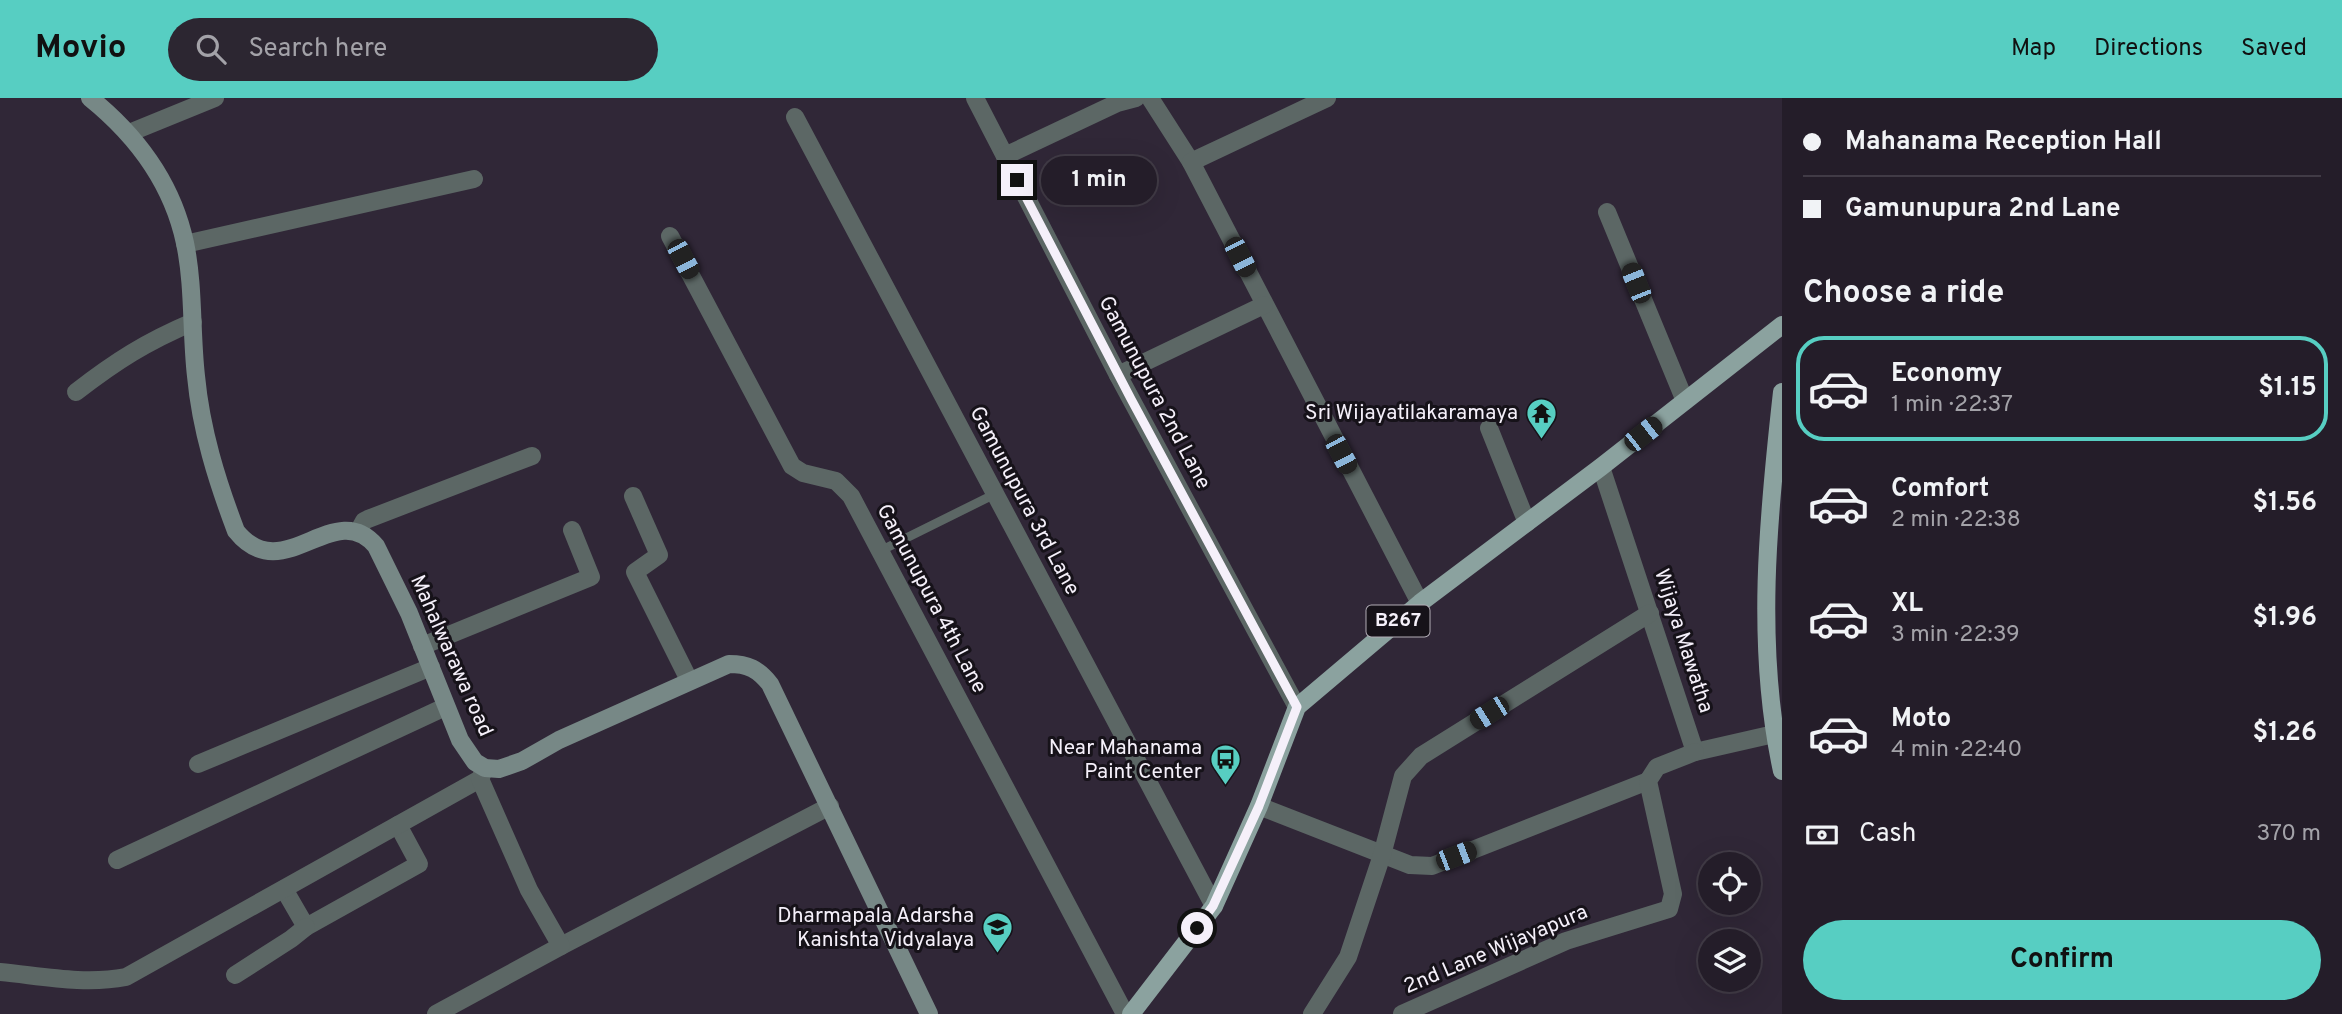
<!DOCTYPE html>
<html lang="en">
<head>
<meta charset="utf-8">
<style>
  body { margin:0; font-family:Overpass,sans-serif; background:#2c2631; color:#f1f3f6; height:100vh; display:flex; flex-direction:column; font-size:26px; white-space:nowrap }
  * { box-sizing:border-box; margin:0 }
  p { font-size:23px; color:#a3a2a8 }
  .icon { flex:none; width:38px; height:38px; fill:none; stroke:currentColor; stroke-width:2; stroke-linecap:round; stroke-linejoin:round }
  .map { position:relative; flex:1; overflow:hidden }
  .side { display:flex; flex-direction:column; background:#241d29; width:560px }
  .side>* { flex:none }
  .banner { display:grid; align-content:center; height:154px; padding:0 21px; background:#241d29 }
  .tools { position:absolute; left:1698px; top:754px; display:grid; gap:14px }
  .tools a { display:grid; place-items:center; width:63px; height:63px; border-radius:50%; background:#241d29; box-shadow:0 7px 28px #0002,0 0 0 2px #413b46; font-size:35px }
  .end { position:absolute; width:32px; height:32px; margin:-16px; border:9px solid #f5f0fa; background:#111; box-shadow:0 0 0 4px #111 }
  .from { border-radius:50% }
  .bubble { position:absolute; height:49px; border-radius:24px; background:#241d29; box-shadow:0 7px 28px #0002,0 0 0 2px #413b46; font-size:23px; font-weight:700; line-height:49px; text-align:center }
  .car { position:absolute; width:21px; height:42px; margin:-21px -10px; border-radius:9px; box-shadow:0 0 5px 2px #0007; background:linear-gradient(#222 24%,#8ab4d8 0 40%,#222 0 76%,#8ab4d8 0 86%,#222 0) }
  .banner b { display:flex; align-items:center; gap:24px; height:66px; font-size:26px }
  .banner b+b { border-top:2px solid #413b46 }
  .banner i { width:18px; height:18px; background:#f1f3f6 }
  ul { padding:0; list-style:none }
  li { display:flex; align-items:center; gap:21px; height:105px; margin:0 14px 10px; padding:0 7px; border:4px solid transparent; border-radius:28px }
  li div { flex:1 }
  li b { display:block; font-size:26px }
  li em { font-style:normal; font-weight:700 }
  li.selected { border-color:#57cec2 }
  li>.icon { width:63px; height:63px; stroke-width:1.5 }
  h2 { padding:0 21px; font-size:32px; line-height:84px }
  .pay { display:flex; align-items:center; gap:18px; height:77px; padding:0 21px; font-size:26px }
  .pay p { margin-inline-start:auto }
  .button { display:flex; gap:14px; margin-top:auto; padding:14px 21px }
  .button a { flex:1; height:80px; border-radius:42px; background:#57cec2; color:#111; font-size:28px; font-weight:700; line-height:80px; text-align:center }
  header { display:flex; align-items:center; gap:42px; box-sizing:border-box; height:98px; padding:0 35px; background:#57cec2; color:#111 }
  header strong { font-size:33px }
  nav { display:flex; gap:38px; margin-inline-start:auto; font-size:24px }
  .search { width:490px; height:63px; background:#2c2631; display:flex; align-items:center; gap:18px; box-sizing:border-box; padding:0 24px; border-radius:38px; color:#a3a2a8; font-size:26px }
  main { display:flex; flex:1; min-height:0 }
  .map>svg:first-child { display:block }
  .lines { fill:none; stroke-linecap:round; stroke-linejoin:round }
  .lane { stroke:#5c6765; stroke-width:9 }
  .street { stroke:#5c6765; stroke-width:18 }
  .secondary { stroke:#778886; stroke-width:18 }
  .primary { stroke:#8ba29f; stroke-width:18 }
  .route { stroke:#f5f0fa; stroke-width:9 }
  .labels { text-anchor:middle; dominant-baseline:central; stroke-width:6; stroke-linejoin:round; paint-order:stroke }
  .shield { fill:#161219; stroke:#b2adb6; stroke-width:2 }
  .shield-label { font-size:19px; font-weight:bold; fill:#f5f0fa }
  .street-label { font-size:21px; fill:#f5f0fa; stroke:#161219 }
  .poi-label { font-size:21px; fill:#f5f0fa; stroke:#161219; text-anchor:end }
</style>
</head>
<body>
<header>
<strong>Movio</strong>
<div class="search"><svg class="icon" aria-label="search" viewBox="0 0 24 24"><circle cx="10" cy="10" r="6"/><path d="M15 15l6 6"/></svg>Search here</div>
<nav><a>Map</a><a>Directions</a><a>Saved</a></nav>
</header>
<main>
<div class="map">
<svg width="1782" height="916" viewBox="0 0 1782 916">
  <rect width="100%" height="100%" fill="#302737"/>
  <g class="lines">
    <polyline class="lane" points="880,453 995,396"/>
    <g class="street">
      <polyline points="975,0 1118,277 1297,609"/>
      <polyline points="1150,0 1191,64"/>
      <polyline points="1327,0 1191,64 1420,505"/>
      <polyline points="795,19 1214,808"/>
      <polyline points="129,35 215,0"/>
      <polyline points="1005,58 1117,5 1136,0"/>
      <polyline points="1607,114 1685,303"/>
      <polyline points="670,138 792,368 803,375 836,383 851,398 1125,916"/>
      <polyline points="185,146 474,81"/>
      <polyline points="1118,277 1264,207"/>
      <path d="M76,294C116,263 146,244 193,224"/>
      <polyline points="1489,330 1527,425"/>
      <polyline points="1601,369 1695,654 1774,636"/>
      <polyline points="633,398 659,457 635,474 689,582"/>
      <polyline points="358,434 364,423 368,421 532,358"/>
      <polyline points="422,548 591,479 572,432"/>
      <polyline points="198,666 431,569"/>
      <polyline points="1259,708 1410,767 1432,768 1648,683"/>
      <polyline points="117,762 445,609"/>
      <polyline points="284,791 306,829 419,766 398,727"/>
      <polyline points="561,848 830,708"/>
      <path d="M0,874C42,878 84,887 126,879L480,681L485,670"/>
      <polyline points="235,877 291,841 306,829"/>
      <polyline points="436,916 561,848 529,792 480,681"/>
      <polyline points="1312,916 1348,859 1382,757 1403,678 1421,658 1650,515"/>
      <polyline points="1402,916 1566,843 1669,811 1673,796 1648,683 1657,669 1695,654"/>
    </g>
    <path class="secondary" d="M90,0C137,38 172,84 185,145C194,188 191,234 196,278C201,332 217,383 236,433C283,492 334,398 376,448L409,515L460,642L475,664L485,670L499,671L522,663L559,642L729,566C748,566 758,571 770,586L929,916"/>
    <g class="primary">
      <path d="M1782,294C1768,419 1755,549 1782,673"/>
      <polyline points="1131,916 1214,808 1259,708 1297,609 1420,505 1601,369 1782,227"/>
    </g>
  </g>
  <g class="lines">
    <polyline class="route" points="1017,82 1131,301 1297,609 1259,708 1213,808 1197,830"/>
  </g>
  <defs>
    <symbol id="temple-pin" viewBox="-11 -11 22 30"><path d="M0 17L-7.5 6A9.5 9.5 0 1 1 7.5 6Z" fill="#57cec2" stroke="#161219"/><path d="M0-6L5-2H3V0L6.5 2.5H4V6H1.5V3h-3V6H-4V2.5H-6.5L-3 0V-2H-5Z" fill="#111"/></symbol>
    <symbol id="bus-pin" viewBox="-11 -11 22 30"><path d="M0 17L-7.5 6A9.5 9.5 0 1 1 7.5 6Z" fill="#57cec2" stroke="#161219"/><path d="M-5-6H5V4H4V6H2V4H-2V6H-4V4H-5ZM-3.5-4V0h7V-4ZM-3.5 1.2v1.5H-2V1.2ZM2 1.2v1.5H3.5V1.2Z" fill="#111"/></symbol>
    <symbol id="school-pin" viewBox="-11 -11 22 30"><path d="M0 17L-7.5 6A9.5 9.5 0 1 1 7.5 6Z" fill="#57cec2" stroke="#161219"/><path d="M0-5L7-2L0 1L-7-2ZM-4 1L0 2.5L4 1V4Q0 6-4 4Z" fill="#111"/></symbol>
  </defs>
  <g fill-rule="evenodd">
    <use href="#temple-pin" x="1524" y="298" width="35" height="47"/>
    <use href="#bus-pin" x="1208" y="644" width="35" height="47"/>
    <use href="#school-pin" x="980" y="812" width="35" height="47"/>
  </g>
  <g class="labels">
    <rect class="shield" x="1366.5" y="507.5" width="63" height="31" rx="5"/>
    <g class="shield-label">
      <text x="1398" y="523">B267</text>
    </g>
    <g class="street-label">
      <text transform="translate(1154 295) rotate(62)">Gamunupura 2nd Lane</text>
      <text transform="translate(1024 403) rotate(62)">Gamunupura 3rd Lane</text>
      <text transform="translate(931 501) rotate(62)">Gamunupura 4th Lane</text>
      <text transform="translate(1683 543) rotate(72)">Wijaya Mawatha</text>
      <text transform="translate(451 558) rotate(66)">Mahalwarawa road</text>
      <text transform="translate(1496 852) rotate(-23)">2nd Lane Wijayapura</text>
    </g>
    <g class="poi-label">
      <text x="1518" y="315">Sri Wijayatilakaramaya</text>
      <text x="1202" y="650">Near Mahanama<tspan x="1202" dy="24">Paint Center</tspan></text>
      <text x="974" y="818">Dharmapala Adarsha<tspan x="974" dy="24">Kanishta Vidyalaya</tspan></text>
    </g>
  </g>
</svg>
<div class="tools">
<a><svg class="icon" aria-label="locate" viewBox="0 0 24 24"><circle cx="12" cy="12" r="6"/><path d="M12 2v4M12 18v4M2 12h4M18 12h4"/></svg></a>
<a><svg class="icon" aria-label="layers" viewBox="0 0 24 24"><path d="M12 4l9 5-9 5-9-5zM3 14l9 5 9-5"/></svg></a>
</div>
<i class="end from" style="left:1197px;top:830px"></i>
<i class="end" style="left:1017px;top:82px"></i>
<div class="bubble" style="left:1041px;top:58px;width:116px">1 min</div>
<i class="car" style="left:1240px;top:159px;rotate:153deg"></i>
<i class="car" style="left:683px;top:161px;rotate:152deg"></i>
<i class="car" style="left:1636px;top:185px;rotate:338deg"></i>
<i class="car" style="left:1643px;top:336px;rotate:52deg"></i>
<i class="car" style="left:1341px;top:356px;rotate:152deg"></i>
<i class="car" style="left:1489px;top:615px;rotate:238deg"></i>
<i class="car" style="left:1456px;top:758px;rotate:69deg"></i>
</div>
<section class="side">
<div class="banner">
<b><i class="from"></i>Mahanama Reception Hall</b>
<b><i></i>Gamunupura 2nd Lane</b>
</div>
<h2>Choose a ride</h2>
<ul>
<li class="selected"><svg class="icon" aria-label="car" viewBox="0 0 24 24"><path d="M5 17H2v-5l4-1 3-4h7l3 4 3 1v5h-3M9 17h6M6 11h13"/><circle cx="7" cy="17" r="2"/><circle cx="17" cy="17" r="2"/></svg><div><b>Economy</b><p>1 min · 22:37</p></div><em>$1.15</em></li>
<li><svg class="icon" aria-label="car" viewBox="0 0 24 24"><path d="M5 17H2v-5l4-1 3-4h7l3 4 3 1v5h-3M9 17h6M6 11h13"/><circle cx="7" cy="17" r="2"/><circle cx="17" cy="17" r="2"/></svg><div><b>Comfort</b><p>2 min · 22:38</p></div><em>$1.56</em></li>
<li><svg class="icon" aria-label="car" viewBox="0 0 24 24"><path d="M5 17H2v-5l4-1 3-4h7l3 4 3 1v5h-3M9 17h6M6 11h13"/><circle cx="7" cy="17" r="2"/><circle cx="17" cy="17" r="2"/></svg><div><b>XL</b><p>3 min · 22:39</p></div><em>$1.96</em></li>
<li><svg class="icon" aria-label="car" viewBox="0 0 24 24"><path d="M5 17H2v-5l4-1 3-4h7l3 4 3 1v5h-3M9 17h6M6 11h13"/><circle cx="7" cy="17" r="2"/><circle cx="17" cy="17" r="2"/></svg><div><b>Moto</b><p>4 min · 22:40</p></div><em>$1.26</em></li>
</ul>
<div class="pay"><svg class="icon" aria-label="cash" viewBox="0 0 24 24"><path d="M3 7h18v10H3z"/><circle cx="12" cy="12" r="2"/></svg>Cash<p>370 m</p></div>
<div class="button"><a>Confirm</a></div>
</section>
</main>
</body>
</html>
